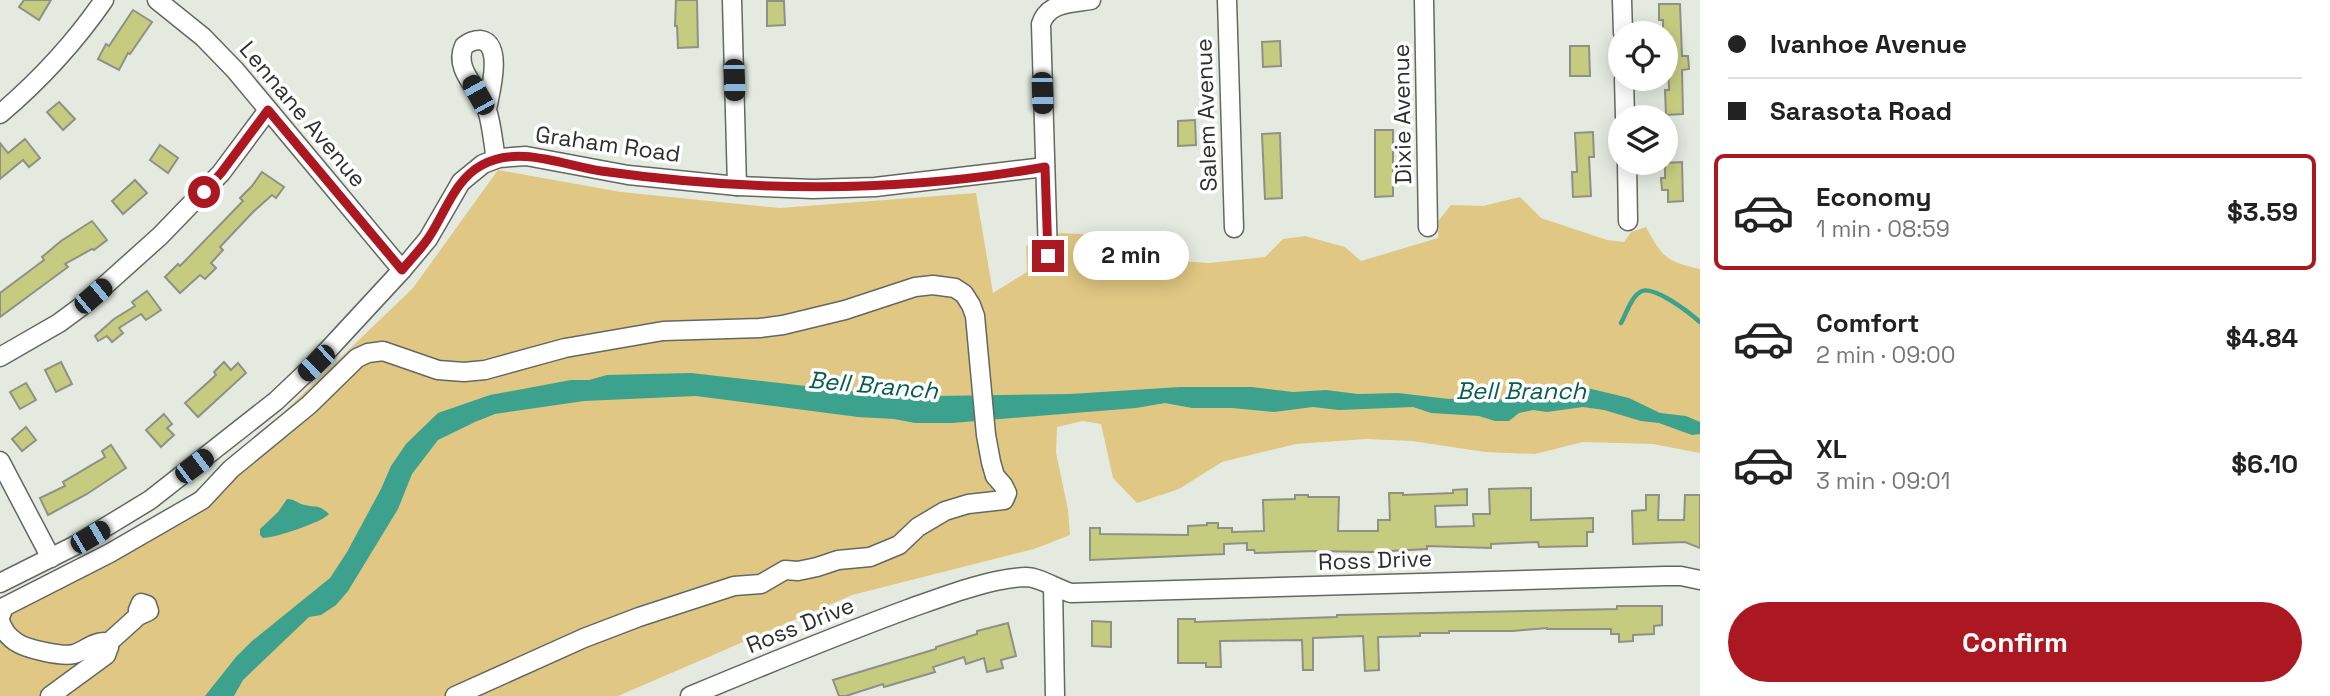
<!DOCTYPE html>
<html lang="en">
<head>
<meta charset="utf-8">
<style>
  body { margin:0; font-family:"Space Grotesk",sans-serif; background:#f6f6f6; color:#222; height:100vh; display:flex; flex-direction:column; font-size:26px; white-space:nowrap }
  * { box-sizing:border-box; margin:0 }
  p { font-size:23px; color:#767676 }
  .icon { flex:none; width:38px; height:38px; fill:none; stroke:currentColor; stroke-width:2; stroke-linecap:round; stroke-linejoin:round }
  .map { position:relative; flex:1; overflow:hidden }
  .details { display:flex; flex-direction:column; background:#fff; width:630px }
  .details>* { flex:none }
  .hud { display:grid; align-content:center; height:154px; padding:0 28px; background:#fff }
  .fabs { position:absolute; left:1608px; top:21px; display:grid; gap:14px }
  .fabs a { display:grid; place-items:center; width:70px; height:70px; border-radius:50%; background:#fff; box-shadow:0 4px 18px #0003; font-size:35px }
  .end { position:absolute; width:32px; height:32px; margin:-16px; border:9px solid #ac1821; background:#fff; box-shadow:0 0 0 4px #fff }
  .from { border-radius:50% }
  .bubble { position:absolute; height:49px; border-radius:24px; background:#fff; box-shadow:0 4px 18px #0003; font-size:23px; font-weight:700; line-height:49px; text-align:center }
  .car { position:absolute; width:21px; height:42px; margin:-21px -10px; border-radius:9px; box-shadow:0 0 5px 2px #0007; background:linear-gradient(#222 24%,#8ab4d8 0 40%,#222 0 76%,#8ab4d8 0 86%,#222 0) }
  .hud b { display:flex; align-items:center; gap:24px; height:66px; font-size:26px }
  .hud b+b { border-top:2px solid #e0e0e0 }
  .hud i { width:18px; height:18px; background:#222 }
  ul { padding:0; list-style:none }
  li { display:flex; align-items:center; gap:21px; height:116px; margin:0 14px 10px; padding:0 14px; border:4px solid transparent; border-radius:10px }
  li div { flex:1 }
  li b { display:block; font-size:26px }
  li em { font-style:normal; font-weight:700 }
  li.on { border-color:#ac1821 }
  li>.icon { width:63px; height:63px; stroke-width:1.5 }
  .button { display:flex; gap:14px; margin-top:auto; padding:14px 28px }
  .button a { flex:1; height:80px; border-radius:42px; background:#ac1821; color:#fff; font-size:28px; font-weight:700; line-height:80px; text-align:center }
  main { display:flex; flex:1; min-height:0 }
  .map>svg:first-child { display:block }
  .green { fill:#e0c783 }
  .water { fill:#3ca28d }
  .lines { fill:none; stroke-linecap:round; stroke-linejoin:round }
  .stream { stroke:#3ca28d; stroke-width:4.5 }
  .building { fill:#c6cc7f; stroke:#8f9086; stroke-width:2 }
  .minor-casing { stroke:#636860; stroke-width:21 }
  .minor { stroke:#fff; stroke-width:18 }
  .route { stroke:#ac1821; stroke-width:9 }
  .labels { text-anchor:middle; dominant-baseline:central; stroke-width:7; stroke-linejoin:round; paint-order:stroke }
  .street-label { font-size:23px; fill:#2d302c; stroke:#fff }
  .water-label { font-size:24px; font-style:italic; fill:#075d4f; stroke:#fff }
</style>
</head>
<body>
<main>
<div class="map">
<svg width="1700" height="696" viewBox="0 0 1700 696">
  <rect width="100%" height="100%" fill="#e4eae0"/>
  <path class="green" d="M498,170L621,192L780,208L976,193L993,293L1027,272L1026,246L1060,233L1082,234L1116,247L1164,260L1209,263L1265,257L1283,239L1305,236L1345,247L1361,261L1438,238L1439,220L1451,205L1483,206L1520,197L1541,218L1607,240L1624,242L1631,232L1646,227C1662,257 1667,262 1700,269V453L1653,444L1583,442L1535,454L1485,452L1412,441L1366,439L1296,444L1222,462L1179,489L1137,503L1113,478L1101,424L1083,421L1057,427L1056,453L1068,509L1070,535L1034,549L852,595L618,696H0V601L135,532L203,486L235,459L413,288Z"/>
  <g class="water">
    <polygon points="691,373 858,392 936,396 1070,394 1180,387 1252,387 1293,392 1326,390 1358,394 1398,393 1449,399 1463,398 1521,400 1537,397 1549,390 1562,390 1579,386 1629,398 1660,413 1686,416 1700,422 1700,434 1692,435 1659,423 1641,421 1604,410 1583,407 1547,412 1533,410 1519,413 1509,421 1495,421 1479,416 1431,413 1413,407 1339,410 1313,407 1274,412 1232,408 1192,408 1165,403 1136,408 952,423 915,423 894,419 858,417 696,396 584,401 495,414 475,422 438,440 412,474 398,509 348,591 336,605 321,615 309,617 243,680 234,696 205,696 236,657 252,641 330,578 347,552 381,489 391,466 406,444 438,413 490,395 571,380 589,380 607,375"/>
    <path d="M287,499C296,499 298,504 305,505C318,508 318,504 329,514C323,522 275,538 263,538L260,535V529L278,512Z"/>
  </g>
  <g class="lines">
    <path class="stream" d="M1621,323C1626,314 1632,295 1642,291C1655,286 1690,313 1700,322"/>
  </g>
  <g class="building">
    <polygon points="24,0 51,0 39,20 19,7"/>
    <polygon points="676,0 697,0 698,47 678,48 677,26 675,26"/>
    <polygon points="767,1 784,1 785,25 767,26"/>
    <polygon points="1659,4 1680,4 1682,56 1688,56 1689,69 1682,70 1683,114 1666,115 1665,90 1669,90 1668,60 1666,60 1666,33 1663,32 1663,20 1659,20"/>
    <polygon points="133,10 152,22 130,54 128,53 119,70 98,59 106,44 109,46"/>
    <polygon points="1280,41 1281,66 1263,67 1262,42"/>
    <polygon points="1570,46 1589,46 1590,76 1570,76"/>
    <polygon points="59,102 75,119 63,130 47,112"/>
    <polygon points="1195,120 1196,145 1178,146 1178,121"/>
    <polygon points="1375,130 1393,130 1393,196 1375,197"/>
    <polygon points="1593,132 1594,157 1589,157 1591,196 1573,197 1572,172 1577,172 1575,133"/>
    <polygon points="1280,133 1282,198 1265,199 1262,134"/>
    <polygon points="25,139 40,158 29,167 23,160 0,179 0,143 8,153"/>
    <polygon points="160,145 178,158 168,173 150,160"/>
    <polygon points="1682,162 1683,201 1668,202 1668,190 1662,190 1661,178 1665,178 1665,163"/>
    <polygon points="262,172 284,187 276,198 272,195 253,212 220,247 223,250 211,263 216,268 205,279 200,275 180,293 165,277 178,264 180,266 243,201 240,198 252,186"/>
    <polygon points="135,180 147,193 123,214 112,201"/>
    <polygon points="92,221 107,240 94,250 92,249 65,264 68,267 0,317 0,293 44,260 42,257 61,241"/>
    <polygon points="147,291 161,310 146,320 141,314 119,328 123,333 112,342 107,336 98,341 95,336 114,319 135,306 132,302"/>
    <polygon points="61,362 72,384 56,392 45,370"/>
    <polygon points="224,362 231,370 238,363 246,373 198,417 185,403 216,375 214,372"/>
    <polygon points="26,383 36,400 20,409 10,392"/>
    <polygon points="164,414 172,424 167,428 174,435 161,447 146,430"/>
    <polygon points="26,427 36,440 22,451 12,439"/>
    <polygon points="111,445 126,468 87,494 48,515 40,498 65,486 63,482 105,457 102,451"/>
    <polygon points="1531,488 1531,520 1593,518 1593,532 1587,532 1587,546 1539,547 1538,542 1491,544 1491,548 1427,546 1427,549 1371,552 1315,551 1255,553 1254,550 1247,550 1247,543 1224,544 1224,554 1090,560 1090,528 1100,528 1100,534 1188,535 1188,526 1207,525 1207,523 1218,523 1218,528 1232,528 1232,532 1264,531 1263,500 1295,499 1295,495 1308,495 1308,497 1339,497 1338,531 1378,531 1378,520 1390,520 1389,493 1403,493 1403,495 1453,493 1453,490 1467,489 1467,505 1435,506 1436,527 1474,526 1473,514 1490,514 1489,489"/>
    <polygon points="1646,495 1659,495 1658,520 1684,520 1685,495 1700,495 1700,548 1685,542 1633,544 1632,511 1646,510"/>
    <polygon points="1617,606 1662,606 1662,625 1654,626 1654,634 1633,635 1633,641 1619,642 1619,634 1611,634 1611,629 1547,629 1547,628 1513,631 1449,631 1449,633 1420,633 1420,636 1378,637 1379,670 1365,671 1363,636 1313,638 1313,670 1303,670 1302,640 1220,641 1221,667 1206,667 1206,663 1178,663 1178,619 1195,619 1195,622 1337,617 1337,615 1617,609"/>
    <polygon points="1092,621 1111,622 1111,647 1092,646"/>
    <polygon points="1008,623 1016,656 1001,660 1003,668 987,672 984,658 966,664 964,657 933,667 935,672 884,687 883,684 846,696 839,696 833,680 936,649 936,647 977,634 977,631"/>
  </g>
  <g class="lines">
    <defs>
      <g id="minor">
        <polyline points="157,0 203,37 235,70 402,270"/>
        <polyline points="732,0 737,186"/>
        <polyline points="1227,0 1234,228"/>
        <polyline points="1424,0 1428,227"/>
        <polyline points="1622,0 1623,33"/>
        <polyline points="1624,79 1625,117"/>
        <path d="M487,109C490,93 504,43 480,40C473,40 469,42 464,46C453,70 480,89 487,110C492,125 493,143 496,159"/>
        <path d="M0,114C39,81 75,42 104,0"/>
        <polyline points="1627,163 1628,221"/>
        <path d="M1048,256L1041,24C1048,2 1072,3 1091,0"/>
        <polyline points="0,357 59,323 82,306 160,236 221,173 268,110"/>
        <polyline points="0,461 51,558"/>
        <polyline points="0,583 76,545 150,500 276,401 316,363 402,270 428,239 461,182 483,164 499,158 526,156 628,175 737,186 813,189 875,187 1045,167"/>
        <polyline points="1053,587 1055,696"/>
        <polyline points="0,617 4,607 110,553 202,500 231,469 309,405 357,358 368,353 383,351 438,370 464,372 485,370 565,348 663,331 760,328 783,325 845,310 915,287 933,285 955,288 964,294 971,305 975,316 986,435 991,462 995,476 1003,485 1007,493 1004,500 968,504 945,511 918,527 899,545 870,557 838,560 817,567 798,571 785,570 761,584 734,586 639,617 584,638 455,696"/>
        <path d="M0,621C3,630 7,636 16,642C26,649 62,657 74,654C85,651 92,642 104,642L109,647L106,655L50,696"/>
        <polyline points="106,645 138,616 149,611 147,605 141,603 138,610 138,616"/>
        <path d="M690,696C762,666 835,636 908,609C942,597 990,578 1026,577C1039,577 1057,589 1071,593L1665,576H1681L1700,580"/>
      </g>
    </defs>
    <use href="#minor" class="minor-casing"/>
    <use href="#minor" class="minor"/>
  </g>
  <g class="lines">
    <path class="route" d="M204,192L221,173L268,110L402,270C411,259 422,248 429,237C445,213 455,179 482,165C518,145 563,165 601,171C750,192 896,194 1045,167L1048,256"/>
  </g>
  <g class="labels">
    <g class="street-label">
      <text transform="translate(303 114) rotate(50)">Lennane Avenue</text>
      <text transform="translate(1402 114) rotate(-91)">Dixie Avenue</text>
      <text transform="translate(1206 115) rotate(-92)">Salem Avenue</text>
      <text transform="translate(608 144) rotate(8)">Graham Road</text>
      <text transform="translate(1375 560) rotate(-2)">Ross Drive</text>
      <text transform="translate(800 625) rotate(-22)">Ross Drive</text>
    </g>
    <g class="water-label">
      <text transform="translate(873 385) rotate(5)">Bell Branch</text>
      <text x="1521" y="390">Bell Branch</text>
    </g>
  </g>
</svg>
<div class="fabs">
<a><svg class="icon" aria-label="locate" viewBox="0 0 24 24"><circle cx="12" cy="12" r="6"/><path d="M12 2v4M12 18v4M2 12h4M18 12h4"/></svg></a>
<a><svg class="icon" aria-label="layers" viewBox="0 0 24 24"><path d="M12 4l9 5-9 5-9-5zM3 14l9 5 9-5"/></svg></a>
</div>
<i class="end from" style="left:204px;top:192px"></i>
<i class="end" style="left:1048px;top:256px"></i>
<div class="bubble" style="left:1073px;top:231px;width:116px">2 min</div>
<i class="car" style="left:734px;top:80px;rotate:178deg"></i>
<i class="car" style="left:1042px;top:93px;rotate:178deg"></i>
<i class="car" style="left:478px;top:95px;rotate:331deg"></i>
<i class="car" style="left:93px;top:296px;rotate:50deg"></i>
<i class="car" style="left:316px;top:363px;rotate:226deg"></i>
<i class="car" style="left:194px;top:466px;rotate:53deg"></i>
<i class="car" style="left:90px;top:537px;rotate:60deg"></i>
</div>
<section class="details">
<div class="hud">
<b><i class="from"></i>Ivanhoe Avenue</b>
<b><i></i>Sarasota Road</b>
</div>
<ul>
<li class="on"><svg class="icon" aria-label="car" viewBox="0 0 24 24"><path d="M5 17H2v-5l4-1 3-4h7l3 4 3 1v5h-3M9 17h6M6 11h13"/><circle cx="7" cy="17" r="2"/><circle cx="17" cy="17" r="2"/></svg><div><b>Economy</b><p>1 min · 08:59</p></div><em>$3.59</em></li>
<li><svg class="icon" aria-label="car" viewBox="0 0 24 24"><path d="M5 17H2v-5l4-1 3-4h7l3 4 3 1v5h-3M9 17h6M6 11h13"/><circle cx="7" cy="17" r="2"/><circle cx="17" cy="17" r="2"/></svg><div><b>Comfort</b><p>2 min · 09:00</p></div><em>$4.84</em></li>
<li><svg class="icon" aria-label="car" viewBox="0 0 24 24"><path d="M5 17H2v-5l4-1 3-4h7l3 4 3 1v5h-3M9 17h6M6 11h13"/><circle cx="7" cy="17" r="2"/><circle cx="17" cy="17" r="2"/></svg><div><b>XL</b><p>3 min · 09:01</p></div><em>$6.10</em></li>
</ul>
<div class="button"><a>Confirm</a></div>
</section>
</main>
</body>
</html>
